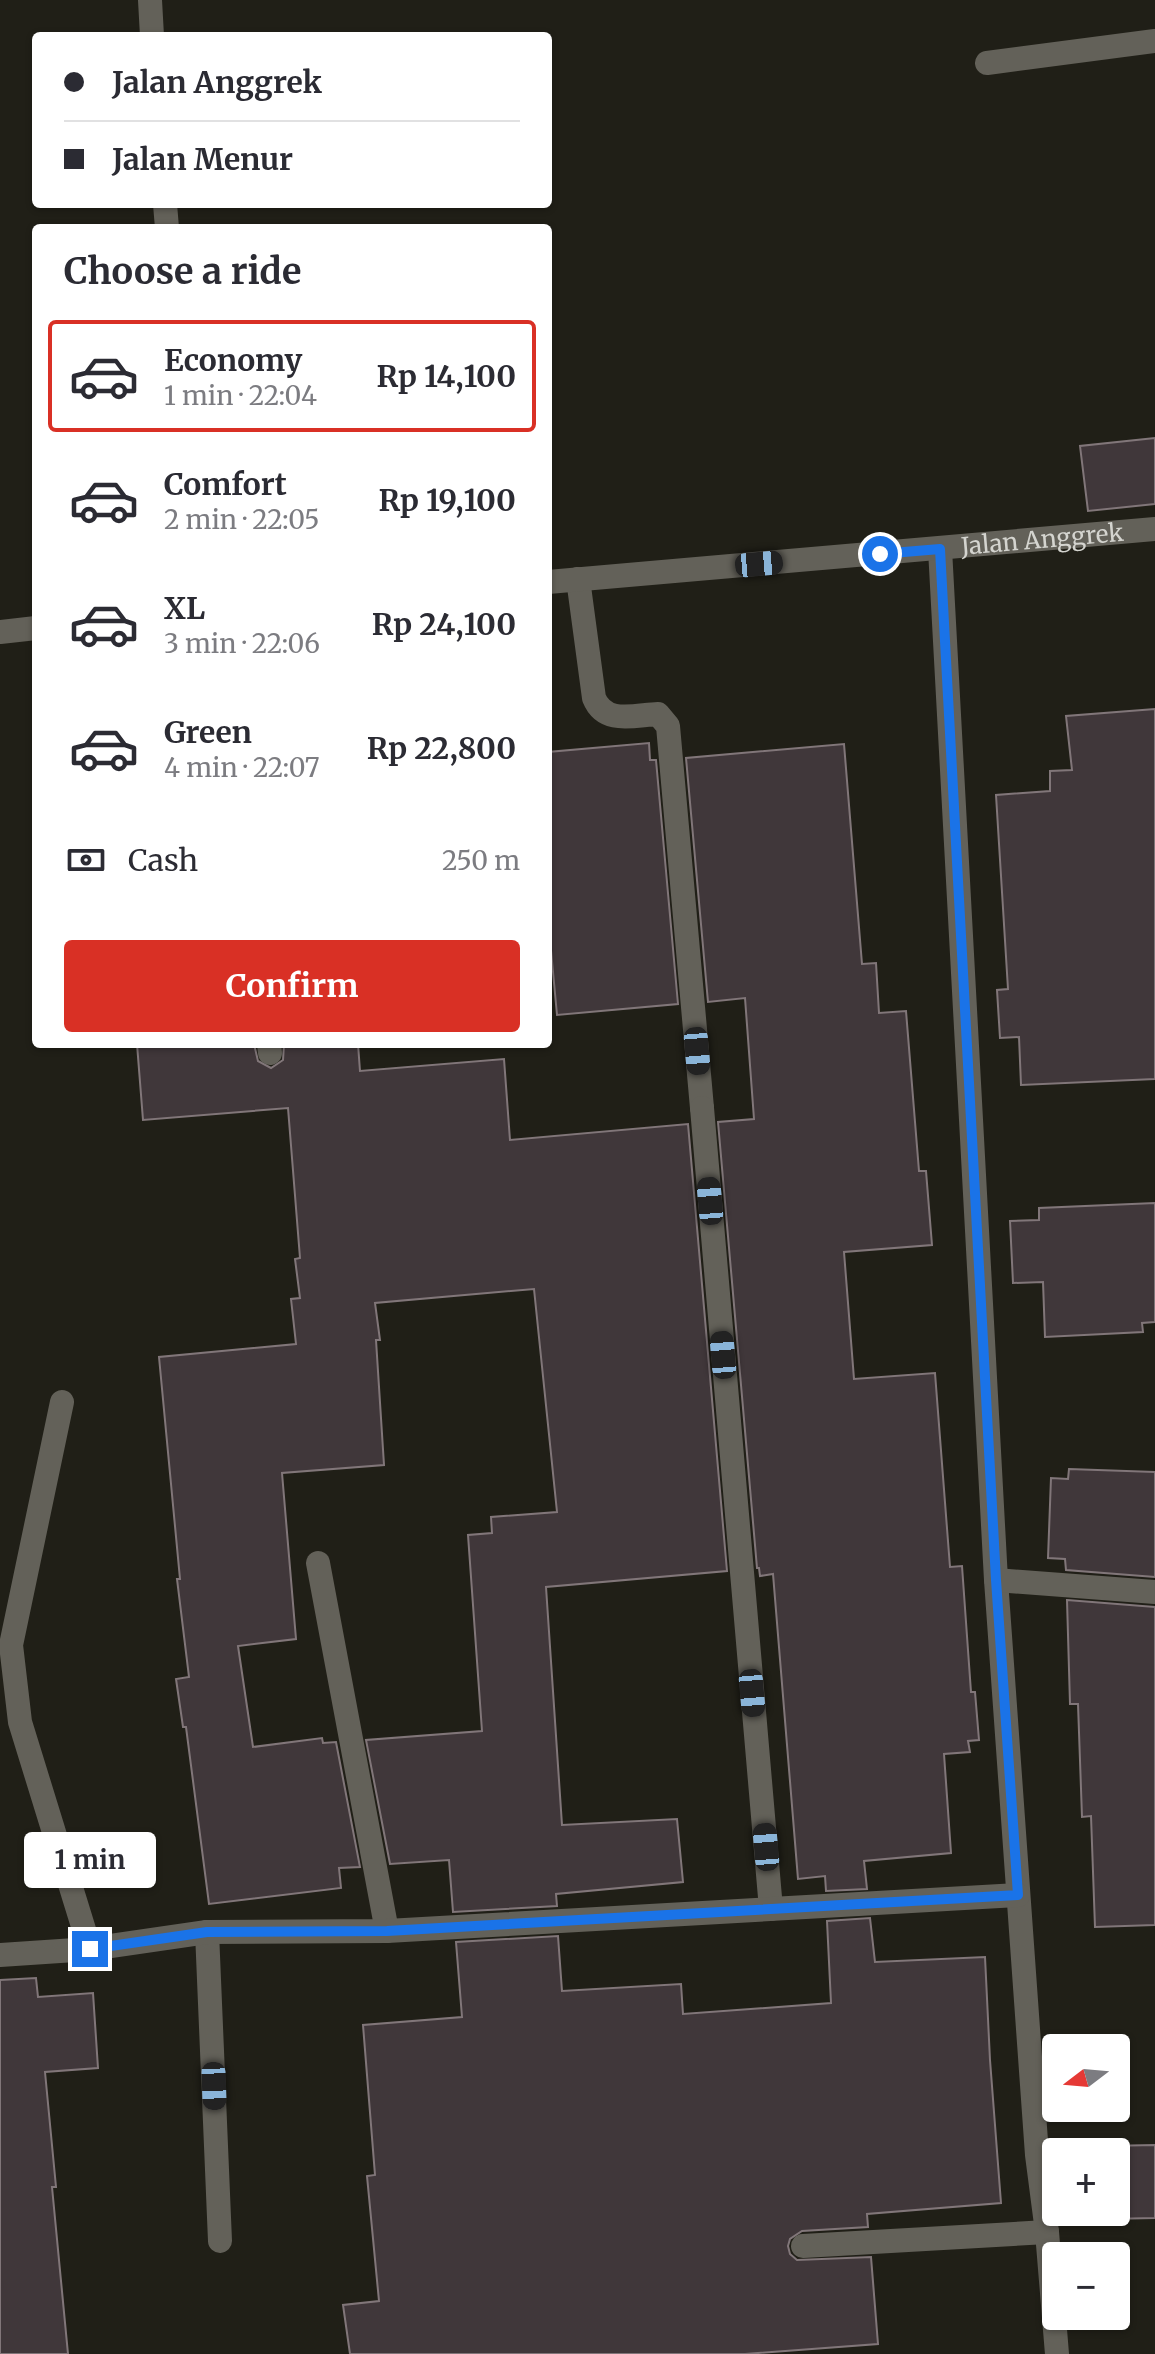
<!DOCTYPE html>
<html lang="en">
<head>
<meta charset="utf-8">
<style>
  body { margin:0; font-family:Merriweather,serif; background:#f7f7f7; color:#2b2b33; height:100vh; display:flex; flex-direction:column; font-size:30px; white-space:nowrap }
  * { box-sizing:border-box; margin:0 }
  p { font-size:26px; color:#7c7c81 }
  .icon { flex:none; width:44px; height:44px; fill:none; stroke:currentColor; stroke-width:2; stroke-linecap:round; stroke-linejoin:round }
  .map { position:relative; flex:1; overflow:hidden }
  .panel { position:absolute; left:32px; top:224px; width:520px; height:824px; display:flex; flex-direction:column; background:#fff; border-radius:8px; box-shadow:0 2px 6px #0004 }
  .panel>* { flex:none }
  .guide { position:absolute; left:32px; top:32px; width:520px; height:176px; border-radius:8px; box-shadow:0 2px 6px #0004; display:grid; align-content:center; height:176px; padding:0 32px; background:#fff }
  .needle { width:52px; rotate:254deg }
  .fabs { position:absolute; left:1042px; top:2034px; display:grid; gap:16px }
  .fabs a { display:grid; place-items:center; width:88px; height:88px; border-radius:8px; background:#fff; box-shadow:0 2px 6px #0004; font-size:40px }
  .end { position:absolute; width:36px; height:36px; margin:-18px; border:10px solid #1a73e8; background:#fff; box-shadow:0 0 0 4px #fff }
  .from { border-radius:50% }
  .bubble { position:absolute; height:56px; border-radius:8px; background:#fff; box-shadow:0 2px 6px #0004; font-size:26px; font-weight:700; line-height:56px; text-align:center }
  .car { position:absolute; width:24px; height:48px; margin:-24px -12px; border-radius:10px; box-shadow:0 0 6px 2px #0007; background:linear-gradient(#222 24%,#8ab4d8 0 40%,#222 0 76%,#8ab4d8 0 86%,#222 0) }
  .guide b { display:flex; align-items:center; gap:28px; height:76px; font-size:30px }
  .guide b+b { border-top:2px solid #e1e1e2 }
  .guide i { width:20px; height:20px; background:#2b2b33 }
  ul { padding:0; list-style:none }
  li { display:flex; align-items:center; gap:24px; height:112px; margin:0 16px 12px; padding:0 16px; border:4px solid transparent; border-radius:8px }
  li div { flex:1 }
  li b { display:block; font-size:30px }
  li em { font-style:normal; font-weight:700 }
  li.selected { border-color:#d93025 }
  li>.icon { width:72px; height:72px; stroke-width:1.5 }
  h2 { padding:0 32px; font-size:36px; line-height:96px }
  .pay { display:flex; align-items:center; gap:20px; height:88px; padding:0 32px; font-size:30px }
  .pay p { margin-inline-start:auto }
  .button { display:flex; gap:16px; margin-top:auto; padding:16px 32px }
  .button a { flex:1; height:92px; border-radius:8px; background:#d93025; color:#fff; font-size:32px; font-weight:700; line-height:92px; text-align:center }
  .map>svg:first-child { display:block }
  .building { fill:#40373a; stroke:#817679; stroke-width:2 }
  .lines { fill:none; stroke-linecap:round; stroke-linejoin:round }
  .lane { stroke:#636159; stroke-width:24 }
  .street { stroke:#636159; stroke-width:24 }
  .secondary { stroke:#636159; stroke-width:24 }
  .route { stroke:#1a73e8; stroke-width:10 }
  .labels { text-anchor:middle; dominant-baseline:central; stroke-width:6; stroke-linejoin:round; paint-order:stroke }
  .street-label { font-size:24px; fill:#d4d4cf; stroke:#201f17 }
</style>
</head>
<body>
<div class="map">
<svg width="1155" height="2354" viewBox="0 0 1155 2354">
  <rect width="100%" height="100%" fill="#201f17"/>
  <g class="building">
    <polygon points="1155,438 1155,504 1088,511 1080,446"/>
    <polygon points="1155,709 1155,1079 1021,1085 1019,1037 1000,1038 997,990 1008,989 996,795 1050,791 1050,771 1072,770 1066,716"/>
    <polygon points="649,743 650,760 656,760 678,1004 557,1015 548,918 548,752"/>
    <polygon points="844,744 862,964 876,963 879,1013 906,1011 919,1171 926,1171 932,1245 844,1252 854,1379 935,1373 950,1567 962,1566 971,1692 975,1692 979,1740 968,1741 970,1752 944,1754 951,1853 864,1861 867,1889 826,1891 825,1876 798,1879 773,1574 760,1576 759,1568 757,1568 718,1122 754,1119 745,998 708,1002 686,758"/>
    <polygon points="137,1044 254,1044 258,1061 271,1068 283,1060 284,1044 358,1044 360,1071 504,1059 510,1140 688,1124 727,1571 546,1587 562,1825 677,1819 683,1882 556,1894 557,1906 453,1912 449,1860 390,1864 366,1740 482,1731 468,1535 492,1533 491,1517 557,1512 534,1289 375,1303 380,1340 376,1340 384,1465 282,1473 296,1639 238,1646 253,1747 322,1738 323,1743 336,1742 360,1867 339,1868 341,1888 209,1904 186,1727 183,1727 176,1679 189,1677 177,1579 180,1579 159,1357 296,1344 291,1299 300,1298 295,1259 300,1258 288,1108 143,1120"/>
    <polygon points="1155,1203 1155,1322 1142,1323 1143,1332 1045,1337 1043,1282 1013,1283 1010,1221 1039,1220 1039,1208"/>
    <polygon points="1069,1469 1155,1472 1155,1577 1066,1570 1065,1559 1048,1558 1051,1478 1068,1479"/>
    <polygon points="1067,1600 1155,1607 1155,1925 1095,1927 1091,1816 1082,1817 1078,1704 1070,1704"/>
    <polygon points="870,1918 875,1962 985,1957 990,2060 1001,2203 867,2214 868,2227 802,2231 790,2239 788,2246 790,2254 797,2260 871,2257 878,2344 745,2354 350,2354 343,2305 379,2301 367,2176 375,2175 363,2025 462,2017 456,1942 558,1936 562,1991 681,1984 683,2014 831,2003 827,1921"/>
    <polygon points="36,1978 38,1997 93,1993 98,2068 45,2072 56,2187 52,2187 68,2354 0,2354 0,1980"/>
    <polygon points="1155,2145 1155,2218 1108,2219 1108,2212 1116,2212 1116,2152 1106,2152 1105,2146"/>
  </g>
  <g class="lines">
    <g class="lane">
      <polyline points="987,63 1155,41"/>
      <path d="M578,579L594,698C605,725 634,715 658,714L668,726L702,1108"/>
      <polyline points="269,1044 270,1053"/>
      <polyline points="62,1402 11,1645 20,1722 90,1949"/>
      <polyline points="207,1932 220,2241"/>
    </g>
    <g class="street">
      <polyline points="150,0 152,36"/>
      <polyline points="165,204 167,228"/>
      <polyline points="940,549 996,1580 1037,2155 1047,2232 1057,2354"/>
      <polyline points="702,1108 771,1909"/>
      <polyline points="318,1563 387,1931"/>
      <polyline points="996,1580 1155,1592"/>
      <polyline points="0,1955 90,1949 207,1932 387,1931 1018,1895"/>
      <polyline points="803,2246 1047,2232"/>
    </g>
    <g class="secondary">
      <path id="s1" d="M548,582L1155,529"/>
      <polyline points="0,632 36,628"/>
    </g>
  </g>
  <g class="lines">
    <polyline class="route" points="90,1949 207,1932 387,1931 1018,1895 996,1580 940,549 880,554"/>
  </g>
  <g class="labels">
    <g class="street-label">
      <text stroke="none"><textPath href="#s1" startOffset="496">Jalan Anggrek</textPath></text>
    </g>
  </g>
</svg>
<div class="fabs">
<a><svg class="needle" viewBox="-14 -14 28 28"><path d="M0-13l5 13h-10z" fill="#e53935"/><path d="M0 13l5-13h-10z" fill="#7c7c81"/></svg></a>
<a>+</a>
<a>−</a>
</div>
<i class="end from" style="left:880px;top:554px"></i>
<i class="end" style="left:90px;top:1949px"></i>
<div class="bubble" style="left:24px;top:1832px;width:132px">1 min</div>
<i class="car" style="left:759px;top:564px;rotate:85deg"></i>
<i class="car" style="left:697px;top:1051px;rotate:175deg"></i>
<i class="car" style="left:710px;top:1201px;rotate:355deg"></i>
<i class="car" style="left:723px;top:1355px;rotate:355deg"></i>
<i class="car" style="left:752px;top:1693px;rotate:175deg"></i>
<i class="car" style="left:766px;top:1847px;rotate:355deg"></i>
<i class="car" style="left:214px;top:2086px;rotate:178deg"></i>
<div class="guide">
<b><i class="from"></i>Jalan Anggrek</b>
<b><i></i>Jalan Menur</b>
</div>
<section class="panel">
<h2>Choose a ride</h2>
<ul>
<li class="selected"><svg class="icon" aria-label="car" viewBox="0 0 24 24"><path d="M5 17H2v-5l4-1 3-4h7l3 4 3 1v5h-3M9 17h6M6 11h13"/><circle cx="7" cy="17" r="2"/><circle cx="17" cy="17" r="2"/></svg><div><b>Economy</b><p>1 min · 22:04</p></div><em>Rp 14,100</em></li>
<li><svg class="icon" aria-label="car" viewBox="0 0 24 24"><path d="M5 17H2v-5l4-1 3-4h7l3 4 3 1v5h-3M9 17h6M6 11h13"/><circle cx="7" cy="17" r="2"/><circle cx="17" cy="17" r="2"/></svg><div><b>Comfort</b><p>2 min · 22:05</p></div><em>Rp 19,100</em></li>
<li><svg class="icon" aria-label="car" viewBox="0 0 24 24"><path d="M5 17H2v-5l4-1 3-4h7l3 4 3 1v5h-3M9 17h6M6 11h13"/><circle cx="7" cy="17" r="2"/><circle cx="17" cy="17" r="2"/></svg><div><b>XL</b><p>3 min · 22:06</p></div><em>Rp 24,100</em></li>
<li><svg class="icon" aria-label="car" viewBox="0 0 24 24"><path d="M5 17H2v-5l4-1 3-4h7l3 4 3 1v5h-3M9 17h6M6 11h13"/><circle cx="7" cy="17" r="2"/><circle cx="17" cy="17" r="2"/></svg><div><b>Green</b><p>4 min · 22:07</p></div><em>Rp 22,800</em></li>
</ul>
<div class="pay"><svg class="icon" aria-label="cash" viewBox="0 0 24 24"><path d="M3 7h18v10H3z"/><circle cx="12" cy="12" r="2"/></svg>Cash<p>250 m</p></div>
<div class="button"><a>Confirm</a></div>
</section>
</div>
</body>
</html>
